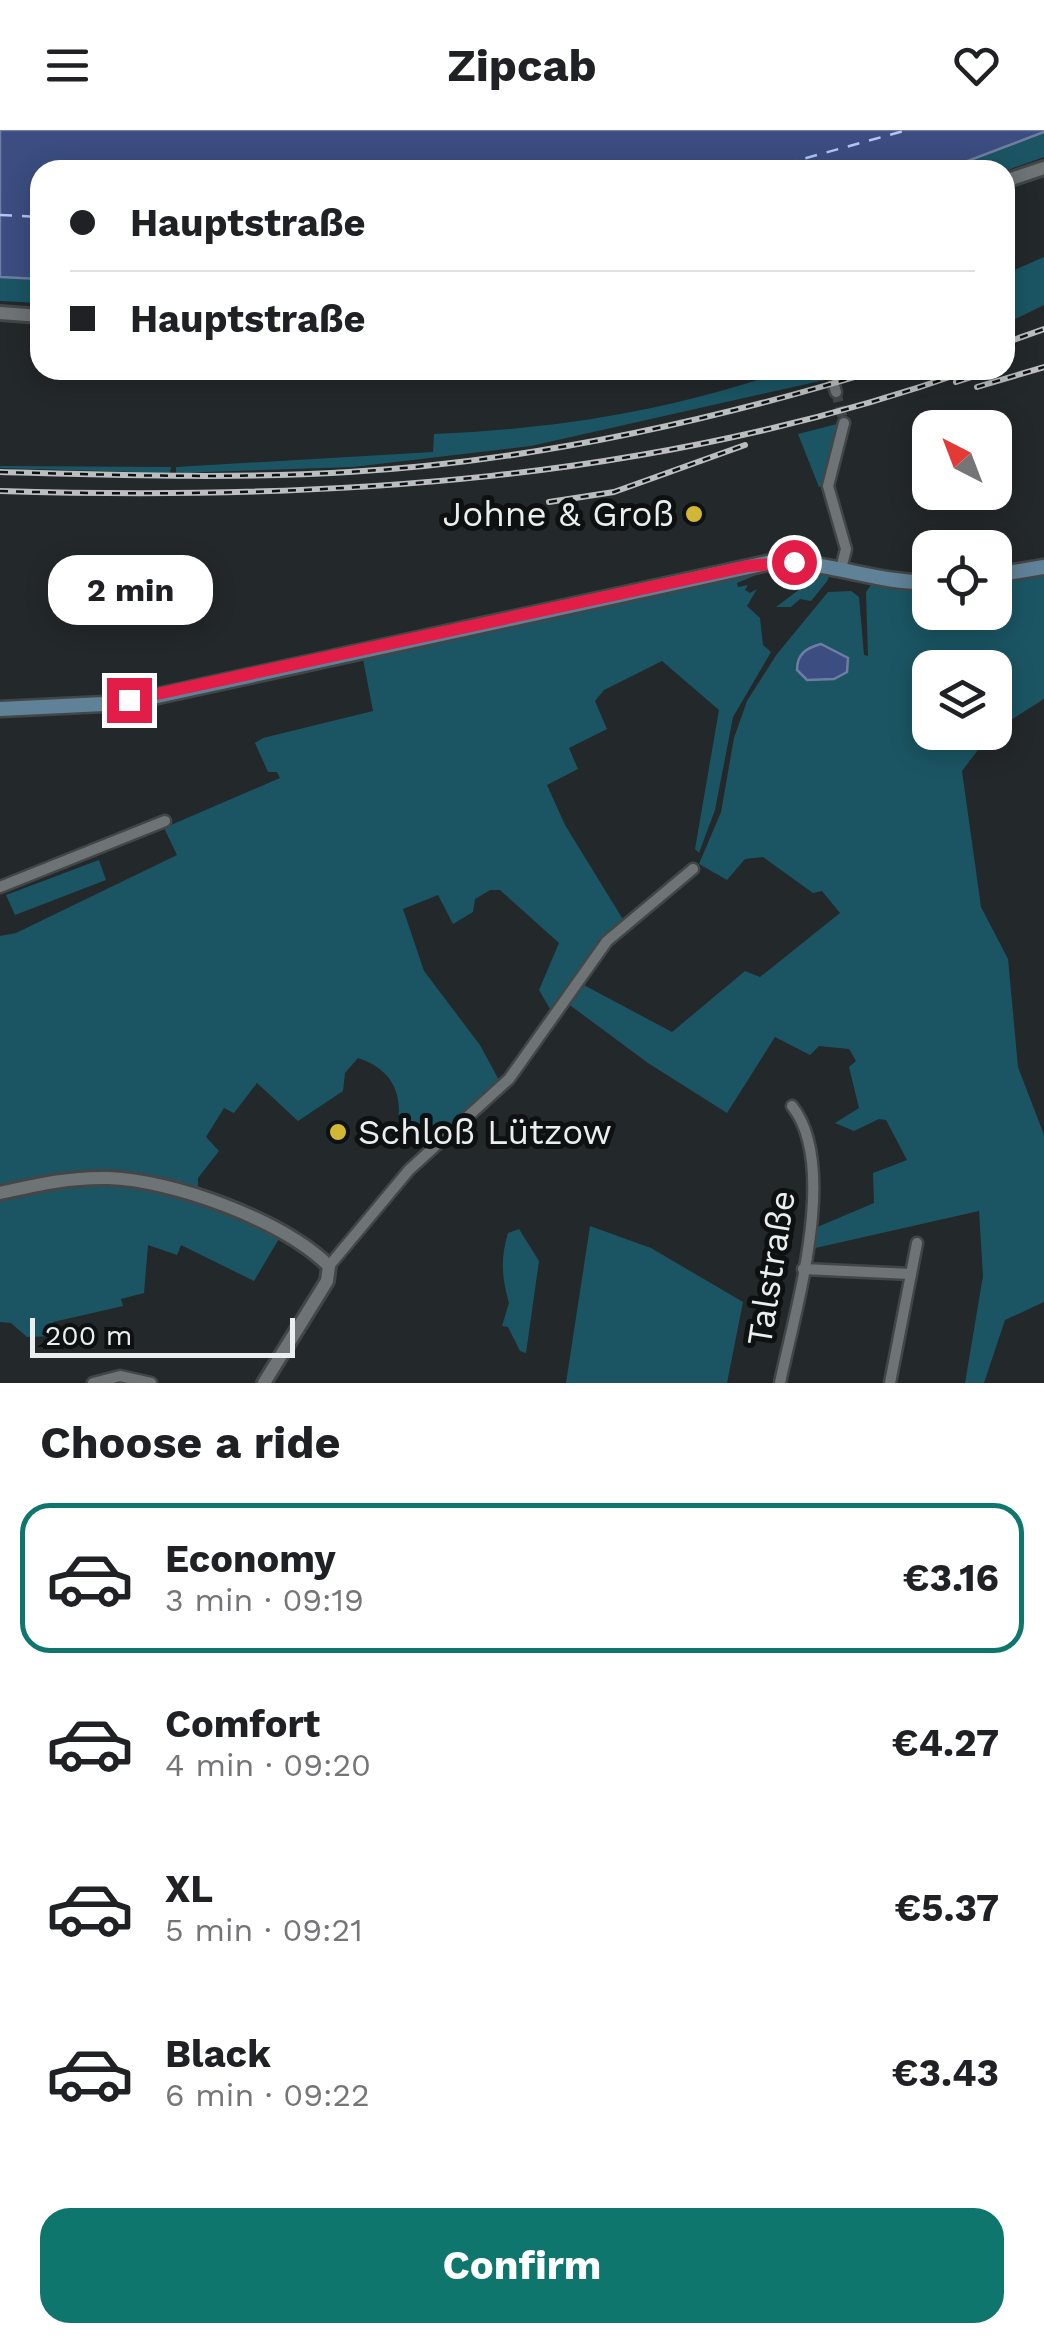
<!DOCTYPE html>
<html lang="en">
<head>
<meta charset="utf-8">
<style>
  body { margin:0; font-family:"Work Sans",sans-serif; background:#f2f2f2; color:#202124; height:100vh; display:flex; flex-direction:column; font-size:38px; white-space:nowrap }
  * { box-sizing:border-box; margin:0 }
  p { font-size:32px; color:#757577 }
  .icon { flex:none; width:55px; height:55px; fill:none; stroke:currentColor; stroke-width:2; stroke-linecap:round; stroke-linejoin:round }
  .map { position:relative; height:1253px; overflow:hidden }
  .drawer { display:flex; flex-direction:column; background:#fff; flex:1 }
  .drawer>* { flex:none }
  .top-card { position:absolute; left:30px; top:30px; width:985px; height:220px; border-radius:30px; box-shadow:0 5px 25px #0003; display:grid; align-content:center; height:220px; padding:0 40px; background:#fff }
  .needle { width:65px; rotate:318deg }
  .buttons { position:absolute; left:912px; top:280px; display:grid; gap:20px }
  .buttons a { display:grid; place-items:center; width:100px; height:100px; border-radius:20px; background:#fff; box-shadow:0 5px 25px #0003; font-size:50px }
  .scale { position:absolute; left:30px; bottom:25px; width:265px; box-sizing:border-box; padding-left:10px; border:5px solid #ebeeef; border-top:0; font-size:28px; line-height:35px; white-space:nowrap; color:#ebeeef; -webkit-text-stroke:8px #0e1111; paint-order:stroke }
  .end { position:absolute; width:45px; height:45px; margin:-22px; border:12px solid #e11d48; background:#fff; box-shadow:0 0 0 5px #fff }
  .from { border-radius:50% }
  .bubble { position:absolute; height:70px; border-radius:30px; background:#fff; box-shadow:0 5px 25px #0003; font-size:32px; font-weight:700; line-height:70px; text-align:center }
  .top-card b { display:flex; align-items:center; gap:35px; height:95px; font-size:38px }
  .top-card b+b { border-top:2px solid #e0e0e0 }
  .top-card i { width:25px; height:25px; background:#202124 }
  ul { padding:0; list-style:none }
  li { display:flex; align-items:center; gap:30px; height:150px; margin:0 20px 15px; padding:0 20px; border:5px solid transparent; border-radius:30px }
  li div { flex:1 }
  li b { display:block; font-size:38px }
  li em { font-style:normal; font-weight:700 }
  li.on { border-color:#0f766e }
  li>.icon { width:90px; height:90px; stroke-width:1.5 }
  h2 { padding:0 40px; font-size:45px; line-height:120px }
  .cta { display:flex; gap:20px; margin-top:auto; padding:20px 40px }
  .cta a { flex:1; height:115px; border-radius:30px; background:#0f766e; color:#fff; font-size:40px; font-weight:700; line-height:115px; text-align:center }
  header { display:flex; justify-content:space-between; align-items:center; height:130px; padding:0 40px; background:#fff; font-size:45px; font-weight:700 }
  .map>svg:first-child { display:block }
  .green { fill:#1b5564 }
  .water { fill:#3b4d81; stroke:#707da2; stroke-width:2.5 }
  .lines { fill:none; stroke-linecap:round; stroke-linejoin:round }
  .ferry { stroke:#b2c5f5; stroke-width:2.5; stroke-dasharray:12 10; stroke-linecap:butt }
  .minor-tunnel { stroke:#414648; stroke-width:10; stroke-dasharray:10 5; stroke-linecap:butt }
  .minor-casing { stroke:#424647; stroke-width:15 }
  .tertiary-casing { stroke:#424647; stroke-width:18 }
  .secondary-casing { stroke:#424647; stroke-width:19 }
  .minor { stroke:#6e7476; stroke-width:10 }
  .tertiary { stroke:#6e7476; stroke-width:12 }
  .secondary { stroke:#608298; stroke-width:14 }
  .rail-casing { stroke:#babebf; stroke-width:6 }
  .rail { stroke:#0e1111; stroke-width:2.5; stroke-dasharray:8; stroke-linecap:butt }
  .route { stroke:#e11d48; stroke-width:12 }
  .poi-dot { fill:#d2b735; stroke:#0e1111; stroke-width:4 }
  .labels { text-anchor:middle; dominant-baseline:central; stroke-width:10; stroke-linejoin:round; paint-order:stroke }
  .poi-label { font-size:35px; fill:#ebeeef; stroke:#0e1111; text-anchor:end }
  .street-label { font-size:35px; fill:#ebeeef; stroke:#0e1111 }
</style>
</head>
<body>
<header><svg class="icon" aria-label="menu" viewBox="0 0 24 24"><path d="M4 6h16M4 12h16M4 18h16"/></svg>Zipcab<svg class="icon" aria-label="heart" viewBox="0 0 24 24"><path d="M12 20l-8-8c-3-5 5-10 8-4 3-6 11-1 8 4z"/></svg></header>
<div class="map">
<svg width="1044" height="1253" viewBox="0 0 1044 1253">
  <rect width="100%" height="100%" fill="#23282a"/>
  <g class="green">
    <polygon points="1044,2 1044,27 1005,41 944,40"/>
    <polygon points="1044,127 1044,175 1005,194 1005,144"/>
    <polygon points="0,147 40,149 40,173 0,171"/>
    <path d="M769,240H827L829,249L531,316L353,337L176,343V337L433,322L434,304C550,299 658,283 770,246Z"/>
    <polygon points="841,293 824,355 819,357 798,304"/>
    <polygon points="0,336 171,337 170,343 0,338"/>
    <path d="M759,439L766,441L737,453L738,457L748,455L745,460L750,463L757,459L747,476L760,488L763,515L771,522L733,587L715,680L699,723L695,719L719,580L662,531L604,560L595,571L607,599L569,618L578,639L547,655L565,695L624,791L553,884L539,860L559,813L500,760H490L475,769L473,782L453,794L438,765L403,779L424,841L480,915L501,954L433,1012L395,1007C405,970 397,941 358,928L345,943L343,961L298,991L257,953L234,983L224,978L206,1007L219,1021L198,1048V1061L75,1043L0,1057V806L16,803L177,725L164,698L280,648L277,642H268L255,613L263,608L373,581L363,529Z"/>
    <polygon points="807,443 829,446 828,450 811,471 800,469 791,477 776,477 800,459 798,455"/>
    <polygon points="1044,444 1044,569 995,600 995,538 930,538 930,602 991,603 962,641 981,777 1008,829 1018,937 1044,1005 1044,1172 1005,1190 984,1253 965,1253 983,1146 979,1081 811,1119 815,1098 874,1073 873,1043 907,1030 886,990 879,989 854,1001 835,993 859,978 849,937 856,931 849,919 819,916 810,925 775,907 727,983 648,933 567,873 580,853 672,902 745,841 760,847 840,783 822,761 813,763 763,727 745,729 727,750 699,734 721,682 734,608 747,571 777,524 828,462 851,461 859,467 864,525 868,526 866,462 871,455 930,458 930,482 995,482 995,451"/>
    <polygon points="99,730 106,750 15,785 6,765"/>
    <polygon points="127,1053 231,1083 280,1107 254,1151 181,1115 177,1125 148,1115 144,1163 121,1169 123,1176 53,1192 54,1206 27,1207 11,1193 0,1192 0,1067 56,1054"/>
    <polygon points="590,1096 651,1118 743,1172 727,1253 566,1253"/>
    <path d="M519,1099L539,1131L526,1223L520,1221L508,1197L502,1196L509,1173C502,1148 500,1129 508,1103Z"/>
  </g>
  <g class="water">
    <polygon points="0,0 1044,0 1044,2 944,40 40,40 40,149 0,147"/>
    <path d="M821,514L848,528L847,542L834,549L807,550L797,540C797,524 806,518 821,514Z"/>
  </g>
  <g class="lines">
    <g class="ferry">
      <polyline points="763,40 907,0"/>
      <polyline points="0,85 40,87"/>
    </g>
    <polyline class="minor-tunnel" points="836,262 844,293"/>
    <defs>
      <g id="minor">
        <polyline points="830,240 830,241"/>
        <polyline points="834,255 836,262"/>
        <polyline points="841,439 846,419 828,356 844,293"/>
        <polyline points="0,757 165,691"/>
        <polyline points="329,1136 409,1040 509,949 607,811 693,739"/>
        <polyline points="803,1139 911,1144"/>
        <polyline points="93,1253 120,1246 151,1253"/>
        <path d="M780,1253C794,1184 840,1036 792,976"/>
        <polyline points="890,1253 917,1113"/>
      </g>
      <g id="tertiary">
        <polyline points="1005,51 1044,38"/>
        <polyline points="0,183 40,186"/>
        <path d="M0,1063C36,1055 70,1047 108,1048C173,1050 282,1090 329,1136L327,1151L264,1253"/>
      </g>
      <g id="secondary">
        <polyline points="995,445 1044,437"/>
        <path d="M0,579L104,574L153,567L767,433C824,428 874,454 930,452"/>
      </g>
    </defs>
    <use href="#minor" class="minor-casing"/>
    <use href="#tertiary" class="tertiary-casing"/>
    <use href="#secondary" class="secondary-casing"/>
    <use href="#minor" class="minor"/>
    <use href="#tertiary" class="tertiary"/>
    <use href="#secondary" class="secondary"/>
    <defs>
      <g id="rail">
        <polyline points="1005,213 1044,199"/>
        <polyline points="956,252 994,240"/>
        <polyline points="977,257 1044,237"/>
        <path d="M0,342C117,345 233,349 349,342C527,332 708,292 878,240"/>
        <path d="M0,361C328,371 658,351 970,240"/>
        <polyline points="549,372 614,362 745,315"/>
      </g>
    </defs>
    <use href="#rail" class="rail-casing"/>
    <use href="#rail" class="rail"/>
  </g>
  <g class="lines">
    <polyline class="route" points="129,570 748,436 794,432"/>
  </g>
  <g class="poi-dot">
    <circle cx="694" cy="384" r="10"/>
    <circle cx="338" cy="1002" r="10"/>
  </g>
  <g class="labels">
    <g class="poi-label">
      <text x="674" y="384">Johne &amp; Groß</text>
      <text x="358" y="1002" text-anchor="start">Schloß Lützow</text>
    </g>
    <g class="street-label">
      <text transform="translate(771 1138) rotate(-81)">Talstraße</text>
    </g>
  </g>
</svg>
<div class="buttons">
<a><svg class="needle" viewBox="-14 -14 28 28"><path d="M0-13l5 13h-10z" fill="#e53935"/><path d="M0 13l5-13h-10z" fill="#757577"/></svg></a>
<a><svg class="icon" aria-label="locate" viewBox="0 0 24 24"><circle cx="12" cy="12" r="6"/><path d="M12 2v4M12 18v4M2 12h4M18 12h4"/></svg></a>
<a><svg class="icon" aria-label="layers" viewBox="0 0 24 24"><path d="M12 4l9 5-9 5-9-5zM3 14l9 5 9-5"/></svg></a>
</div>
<div class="scale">200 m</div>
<i class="end from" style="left:794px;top:432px"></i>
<i class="end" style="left:129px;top:570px"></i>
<div class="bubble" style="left:48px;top:425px;width:165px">2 min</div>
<div class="top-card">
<b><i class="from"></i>Hauptstraße</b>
<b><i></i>Hauptstraße</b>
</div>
</div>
<section class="drawer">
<h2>Choose a ride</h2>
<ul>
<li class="on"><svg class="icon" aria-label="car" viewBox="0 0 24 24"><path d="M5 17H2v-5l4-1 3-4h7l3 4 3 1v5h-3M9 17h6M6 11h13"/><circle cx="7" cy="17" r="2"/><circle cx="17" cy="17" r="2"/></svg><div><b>Economy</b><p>3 min · 09:19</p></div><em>€3.16</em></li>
<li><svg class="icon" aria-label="car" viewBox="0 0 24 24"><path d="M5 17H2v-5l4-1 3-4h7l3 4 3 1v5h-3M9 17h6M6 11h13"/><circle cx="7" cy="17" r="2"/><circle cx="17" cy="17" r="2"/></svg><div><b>Comfort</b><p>4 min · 09:20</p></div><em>€4.27</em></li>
<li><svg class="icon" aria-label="car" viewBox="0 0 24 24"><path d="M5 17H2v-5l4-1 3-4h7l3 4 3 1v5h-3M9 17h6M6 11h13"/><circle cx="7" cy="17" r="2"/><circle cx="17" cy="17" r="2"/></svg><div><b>XL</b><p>5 min · 09:21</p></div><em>€5.37</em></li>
<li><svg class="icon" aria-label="car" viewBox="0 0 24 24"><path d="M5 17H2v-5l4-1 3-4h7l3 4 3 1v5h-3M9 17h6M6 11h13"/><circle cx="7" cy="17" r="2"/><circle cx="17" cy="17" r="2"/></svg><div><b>Black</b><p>6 min · 09:22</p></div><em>€3.43</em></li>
</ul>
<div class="cta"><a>Confirm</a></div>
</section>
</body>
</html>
